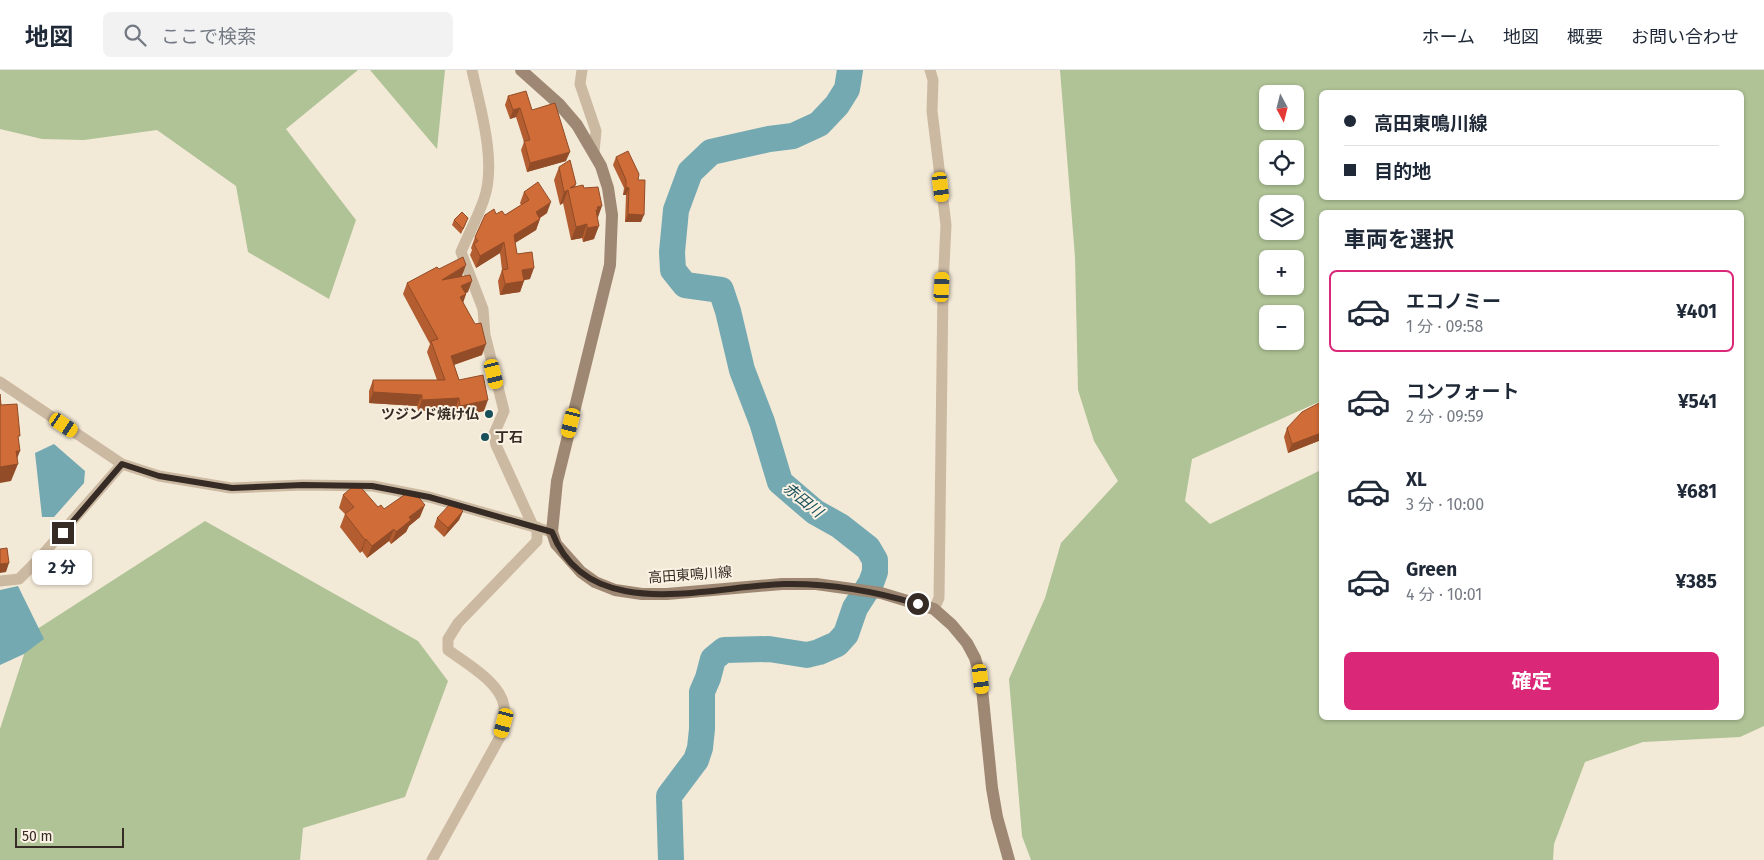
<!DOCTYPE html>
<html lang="ja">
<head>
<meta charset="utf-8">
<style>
  body { margin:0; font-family:"Fira Sans","Noto Sans JP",sans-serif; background:#f2f2f3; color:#1f2937; height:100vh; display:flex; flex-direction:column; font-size:19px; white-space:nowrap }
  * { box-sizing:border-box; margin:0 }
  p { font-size:16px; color:#747a83 }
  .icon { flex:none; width:28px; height:28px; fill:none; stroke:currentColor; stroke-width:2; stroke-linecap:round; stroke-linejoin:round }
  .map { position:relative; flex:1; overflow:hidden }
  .details { position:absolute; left:1319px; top:140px; width:425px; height:510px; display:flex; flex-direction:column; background:#fff; border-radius:8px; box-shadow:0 1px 4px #0004 }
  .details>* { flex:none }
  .hud { position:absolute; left:1319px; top:20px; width:425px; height:110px; border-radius:8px; box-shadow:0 1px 4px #0004; display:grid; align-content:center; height:110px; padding:0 25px; background:#fff }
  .needle { width:32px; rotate:173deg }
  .fabs { position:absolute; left:1259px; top:15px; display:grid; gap:10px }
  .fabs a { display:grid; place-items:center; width:45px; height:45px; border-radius:8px; background:#fff; box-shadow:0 1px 4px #0004; font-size:25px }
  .scale { position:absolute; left:15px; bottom:12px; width:109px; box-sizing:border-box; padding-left:5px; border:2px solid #362c25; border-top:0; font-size:14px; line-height:18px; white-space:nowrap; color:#362c25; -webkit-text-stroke:4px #fbf2e3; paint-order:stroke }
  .end { position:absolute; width:22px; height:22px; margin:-11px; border:6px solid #362c25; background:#fff; box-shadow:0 0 0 2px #fff }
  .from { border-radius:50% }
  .bubble { position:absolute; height:35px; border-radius:8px; background:#fff; box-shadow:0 1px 4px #0004; font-size:16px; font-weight:700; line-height:35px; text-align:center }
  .car { position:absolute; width:15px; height:30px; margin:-15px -8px; border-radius:6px; box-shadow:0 0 4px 1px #0007; background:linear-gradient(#f5c518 24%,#345 0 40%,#f5c518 0 76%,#345 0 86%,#f5c518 0) }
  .hud b { display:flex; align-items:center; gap:18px; height:48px; font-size:19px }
  .hud b+b { border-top:1px solid #e0e1e3 }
  .hud i { width:12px; height:12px; background:#1f2937 }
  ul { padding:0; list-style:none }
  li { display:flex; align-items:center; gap:15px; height:82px; margin:0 10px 8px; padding:0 15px; border:2px solid transparent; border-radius:8px }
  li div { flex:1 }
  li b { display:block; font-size:19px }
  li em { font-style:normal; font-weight:700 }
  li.selected { border-color:#db2777 }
  li>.icon { width:45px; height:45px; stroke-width:1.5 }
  h2 { padding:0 25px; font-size:22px; line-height:60px }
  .primary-button { display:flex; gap:10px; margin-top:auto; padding:10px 25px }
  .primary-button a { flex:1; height:58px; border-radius:8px; background:#db2777; color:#fff; font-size:20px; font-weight:700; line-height:58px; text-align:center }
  header { display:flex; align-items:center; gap:30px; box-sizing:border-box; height:70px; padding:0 25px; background:#fff; border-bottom:1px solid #e0e1e3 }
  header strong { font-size:24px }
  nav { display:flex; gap:28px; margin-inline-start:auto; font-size:18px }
  .search { width:350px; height:45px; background:#f2f2f3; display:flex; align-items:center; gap:12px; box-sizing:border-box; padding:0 18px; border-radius:8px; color:#747a83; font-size:19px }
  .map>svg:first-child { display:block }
  .green { fill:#afc396; fill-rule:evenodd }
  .water { fill:#74a9b2 }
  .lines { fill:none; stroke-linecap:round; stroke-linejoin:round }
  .river { stroke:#74a9b2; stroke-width:26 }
  .street { stroke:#ccb9a2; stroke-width:11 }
  .secondary { stroke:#9f8873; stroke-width:12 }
  .wall { fill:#b35d30 }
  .shaded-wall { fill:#924c27 }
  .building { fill:#d06c38; stroke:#924c27 }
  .route { stroke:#362c25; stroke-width:6 }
  .poi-dot { fill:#174f5a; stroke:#fbf2e3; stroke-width:2 }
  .labels { text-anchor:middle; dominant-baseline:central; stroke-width:4; stroke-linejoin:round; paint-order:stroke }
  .poi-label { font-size:14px; font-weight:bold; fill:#362c25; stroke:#fbf2e3; text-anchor:end }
  .street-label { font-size:14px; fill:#362c25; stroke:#fbf2e3 }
  .water-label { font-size:15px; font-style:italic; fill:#174f5a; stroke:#fbf2e3 }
</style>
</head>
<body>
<header>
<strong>地図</strong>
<div class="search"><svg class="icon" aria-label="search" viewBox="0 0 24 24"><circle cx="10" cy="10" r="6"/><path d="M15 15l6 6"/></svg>ここで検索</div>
<nav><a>ホーム</a><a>地図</a><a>概要</a><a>お問い合わせ</a></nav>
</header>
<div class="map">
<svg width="1764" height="790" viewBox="0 0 1764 790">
  <rect width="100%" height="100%" fill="#f3e9d7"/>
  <g class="green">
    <polygon points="0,0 358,0 286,59 356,150 329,229 248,182 236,116 157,60 84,70 42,69 0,59"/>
    <polygon points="370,0 445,0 437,79"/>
    <path d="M1060,0H1764V656L1740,667L1643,672L1585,692L1554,774L1553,790H1031L1022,766L1009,609L1045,528L1061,473L1118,411L1094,371L1078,320L1075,187ZM1321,22H1741V128H1321ZM1268,24H1295V51H1268ZM1268,79H1295V106H1268ZM1268,134H1295V161H1268ZM1321,142H1741V648H1321V400L1210,454L1185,431L1192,389L1321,331ZM1268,189H1295V216H1268ZM1268,244H1295V271H1268Z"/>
    <polygon points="205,451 418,571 448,611 405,727 303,758 300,790 0,790 0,659 31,563"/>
  </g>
  <g class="water">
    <polygon points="54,374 85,401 84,413 54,447 42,447 35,383"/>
    <polygon points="18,516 44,569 24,584 0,595 0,520"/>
  </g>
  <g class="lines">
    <polyline class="river" points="671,790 669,726 696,690 700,678 702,659 702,622 708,608 713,589 724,580 769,579 807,585 819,582 837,574 846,564 855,538 871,513 875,502 875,490 868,478 840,456 815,442 780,412 762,352 742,300 728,241 721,220 685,215 673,200 672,182 676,140 690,102 711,82 769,69 793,66 819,54 837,35 847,19 850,0"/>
    <g class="street">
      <path d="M472,0C480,37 497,92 484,129C478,147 468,165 461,182L483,239L485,265L504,341L494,364L496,375L533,456"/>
      <polyline points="582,0 580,14 596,61 594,82"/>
      <polyline points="930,0 933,10 932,41 946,155 943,217 939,528 934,539"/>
      <polyline points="0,312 122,394 159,406 231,418 303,415 373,416 429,427 552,462"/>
      <polyline points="0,511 19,509 37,491 122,394"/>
      <path d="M432,790L500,667C502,657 505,647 504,636C501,613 466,593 448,580V569L458,553L537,471V457"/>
    </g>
    <polyline class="secondary" points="521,0 559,34 577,55 601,96 608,118 612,145 610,195 557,411 552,462 556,474 581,502 595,512 615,520 642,524 667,524 782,514 816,514 881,523 934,539 952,555 967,573 975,588 981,609 992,718 997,747 1009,790"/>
  </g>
  <g class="wall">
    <polygon points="508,26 532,40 566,91 527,102 521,80 524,72 516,47 510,49 505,35"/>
    <polygon points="616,87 638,110 641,152 625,152 626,125 623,125 624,118 613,95"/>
    <polygon points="559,97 576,114 575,117 584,118 597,150 594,169 583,172 582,168 571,170 563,133 560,135 554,110"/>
    <polygon points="524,122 547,143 540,148 536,160 515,173 517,184 530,209 524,210 520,222 500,225 498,211 502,200 500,183 476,198 470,185 472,180 471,178 475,167 496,144 505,145 521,135 520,133"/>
    <polygon points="454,150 466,153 461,164 452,155"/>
    <polygon points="439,199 462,206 461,207 468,222 465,223 466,224 463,232 482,285 454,295 459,310 484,341 456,347 455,340 418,341 417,336 369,333 369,321 373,310 437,310 427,282 430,274 403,224 407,213"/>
    <polygon points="1321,332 1321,370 1288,383 1284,367 1287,358"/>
    <polygon points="343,425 378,437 420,447 409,456 406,462 391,474 389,471 367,488 362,481 360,483 340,457 345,444 339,438"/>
    <polygon points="463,441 459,450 444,467 434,457 437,448"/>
  </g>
  <g class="shaded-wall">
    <polygon points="520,38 516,47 510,49 513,40"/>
    <polygon points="570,82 566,91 527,102 530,93"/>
    <polygon points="626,117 629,118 626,125 623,125"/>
    <polygon points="568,120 563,133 560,135 564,122"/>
    <polygon points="551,132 547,143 532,153 536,142"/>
    <polygon points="602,136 597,150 591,154 597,137"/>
    <polygon points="628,144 644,145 641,152 625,152"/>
    <polygon points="540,149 536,160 510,176 514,165"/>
    <polygon points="587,154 582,168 571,170 576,157"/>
    <polygon points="599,156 594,169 583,172 587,158"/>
    <polygon points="504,172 500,183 476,198 480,186"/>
    <polygon points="466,195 462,206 438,221 442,210"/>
    <polygon points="534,198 530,209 518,211 522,200"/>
    <polygon points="472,211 468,222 457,227 461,216"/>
    <polygon points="524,211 520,222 500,225 505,214"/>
    <polygon points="466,224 462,236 460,227"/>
    <polygon points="486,274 482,285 447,297 451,286"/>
    <polygon points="373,322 422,325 417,336 369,333"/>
    <polygon points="459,328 455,340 418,341 422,330"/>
    <polygon points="488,330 484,341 456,347 460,336"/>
    <polygon points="1321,363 1321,370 1288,383 1292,374"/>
    <polygon points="16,381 20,381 15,394 18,394 11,411 0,413 0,397"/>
    <polygon points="425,435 420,447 409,456 406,462 391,474 396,462 409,447"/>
    <polygon points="463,441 459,450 444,467 448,458"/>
    <polygon points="394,459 389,471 367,488 372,476"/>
    <polygon points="366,469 362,481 360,483 365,470"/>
    <polygon points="9,493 6,502 0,503 0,494"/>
  </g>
  <g class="building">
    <polygon points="526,21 532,40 555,33 570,82 530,93 524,71 530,70 520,38 513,40 508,26"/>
    <polygon points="628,81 639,104 638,110 645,110 644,145 628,144 629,118 626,117 626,110 616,87"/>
    <polygon points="570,90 576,114 570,118 583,115 584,118 598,117 602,136 597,137 598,140 596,140 599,156 587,158 587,154 576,157 568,120 564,122 559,97"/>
    <polygon points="538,112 551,132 536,142 540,149 514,165 517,184 532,182 534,198 522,200 524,211 505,214 502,200 508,199 504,172 480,186 474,174 478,171 475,167 485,145 494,139 496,144 502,141 505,145 529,130 524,122"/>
    <polygon points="462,142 468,148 463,159 454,150"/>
    <polygon points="463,187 466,195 442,210 470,205 472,211 461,216 466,224 460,227 475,254 481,253 486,274 451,286 459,310 483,305 488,330 460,336 459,328 422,330 422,325 373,322 373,310 445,310 431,271 438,269 407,213 437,197 439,199"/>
    <polygon points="0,324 1,335 17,334 20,366 18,366 20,381 16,381 18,394 0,397"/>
    <polygon points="1321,332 1321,363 1292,374 1287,358 1302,342"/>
    <polygon points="357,413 378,437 381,435 384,439 410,421 413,425 415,423 425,435 409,447 411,450 396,462 394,459 372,476 366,469 365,470 345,444 354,437 343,425"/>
    <polygon points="452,432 463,441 448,458 437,448"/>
    <polygon points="7,478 9,493 0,494 0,479"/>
  </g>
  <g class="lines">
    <path class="route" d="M63,463L122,394L159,406L232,418L303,415L372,416L429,427L552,462C588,556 708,516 784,514C830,513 874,521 918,534"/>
  </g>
  <g class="poi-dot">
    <circle cx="489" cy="344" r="5"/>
    <circle cx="485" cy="367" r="5"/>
  </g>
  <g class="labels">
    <g class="poi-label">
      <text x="479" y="344">ツジンド焼け仏</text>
      <text x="495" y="367" text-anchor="start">丁石</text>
    </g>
    <g class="street-label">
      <text transform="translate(690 505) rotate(-4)">高田東鳴川線</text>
    </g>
    <g class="water-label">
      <text transform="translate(803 430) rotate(39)">赤田川</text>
    </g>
  </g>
</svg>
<div class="fabs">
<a><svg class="needle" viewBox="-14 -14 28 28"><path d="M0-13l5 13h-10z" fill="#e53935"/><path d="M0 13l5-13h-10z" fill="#747a83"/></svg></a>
<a><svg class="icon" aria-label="locate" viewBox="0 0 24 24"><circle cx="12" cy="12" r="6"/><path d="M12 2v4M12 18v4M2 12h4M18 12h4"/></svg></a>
<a><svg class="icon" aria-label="layers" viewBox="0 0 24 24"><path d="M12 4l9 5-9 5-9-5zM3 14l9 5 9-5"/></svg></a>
<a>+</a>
<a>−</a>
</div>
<div class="scale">50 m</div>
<i class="end from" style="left:918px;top:534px"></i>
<i class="end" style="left:63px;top:463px"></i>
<div class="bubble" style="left:32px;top:480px;width:60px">2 分</div>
<i class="car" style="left:941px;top:117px;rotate:173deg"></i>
<i class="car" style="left:942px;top:217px;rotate:3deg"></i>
<i class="car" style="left:494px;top:304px;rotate:166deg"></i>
<i class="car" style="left:571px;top:353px;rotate:194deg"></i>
<i class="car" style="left:64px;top:355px;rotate:124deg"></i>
<i class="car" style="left:981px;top:609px;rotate:173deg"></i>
<i class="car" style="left:504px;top:653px;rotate:195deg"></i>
<div class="hud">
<b><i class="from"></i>高田東鳴川線</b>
<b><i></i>目的地</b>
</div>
<section class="details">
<h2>車両を選択</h2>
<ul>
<li class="selected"><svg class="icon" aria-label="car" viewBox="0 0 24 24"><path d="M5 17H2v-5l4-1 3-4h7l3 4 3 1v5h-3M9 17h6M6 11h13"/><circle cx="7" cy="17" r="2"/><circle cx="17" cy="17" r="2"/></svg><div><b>エコノミー</b><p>1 分 · 09:58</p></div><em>¥401</em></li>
<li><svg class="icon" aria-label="car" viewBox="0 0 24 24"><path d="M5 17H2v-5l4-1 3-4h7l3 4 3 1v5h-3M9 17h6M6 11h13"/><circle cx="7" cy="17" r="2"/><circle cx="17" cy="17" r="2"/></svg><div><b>コンフォート</b><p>2 分 · 09:59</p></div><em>¥541</em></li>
<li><svg class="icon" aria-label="car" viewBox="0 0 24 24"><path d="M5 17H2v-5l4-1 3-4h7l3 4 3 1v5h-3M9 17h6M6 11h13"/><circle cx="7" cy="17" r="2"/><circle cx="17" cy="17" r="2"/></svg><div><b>XL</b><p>3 分 · 10:00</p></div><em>¥681</em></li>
<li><svg class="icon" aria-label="car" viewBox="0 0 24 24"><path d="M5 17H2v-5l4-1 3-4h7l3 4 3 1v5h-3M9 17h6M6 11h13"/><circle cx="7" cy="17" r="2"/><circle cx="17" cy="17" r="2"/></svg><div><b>Green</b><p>4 分 · 10:01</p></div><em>¥385</em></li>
</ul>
<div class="primary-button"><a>確定</a></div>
</section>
</div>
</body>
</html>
